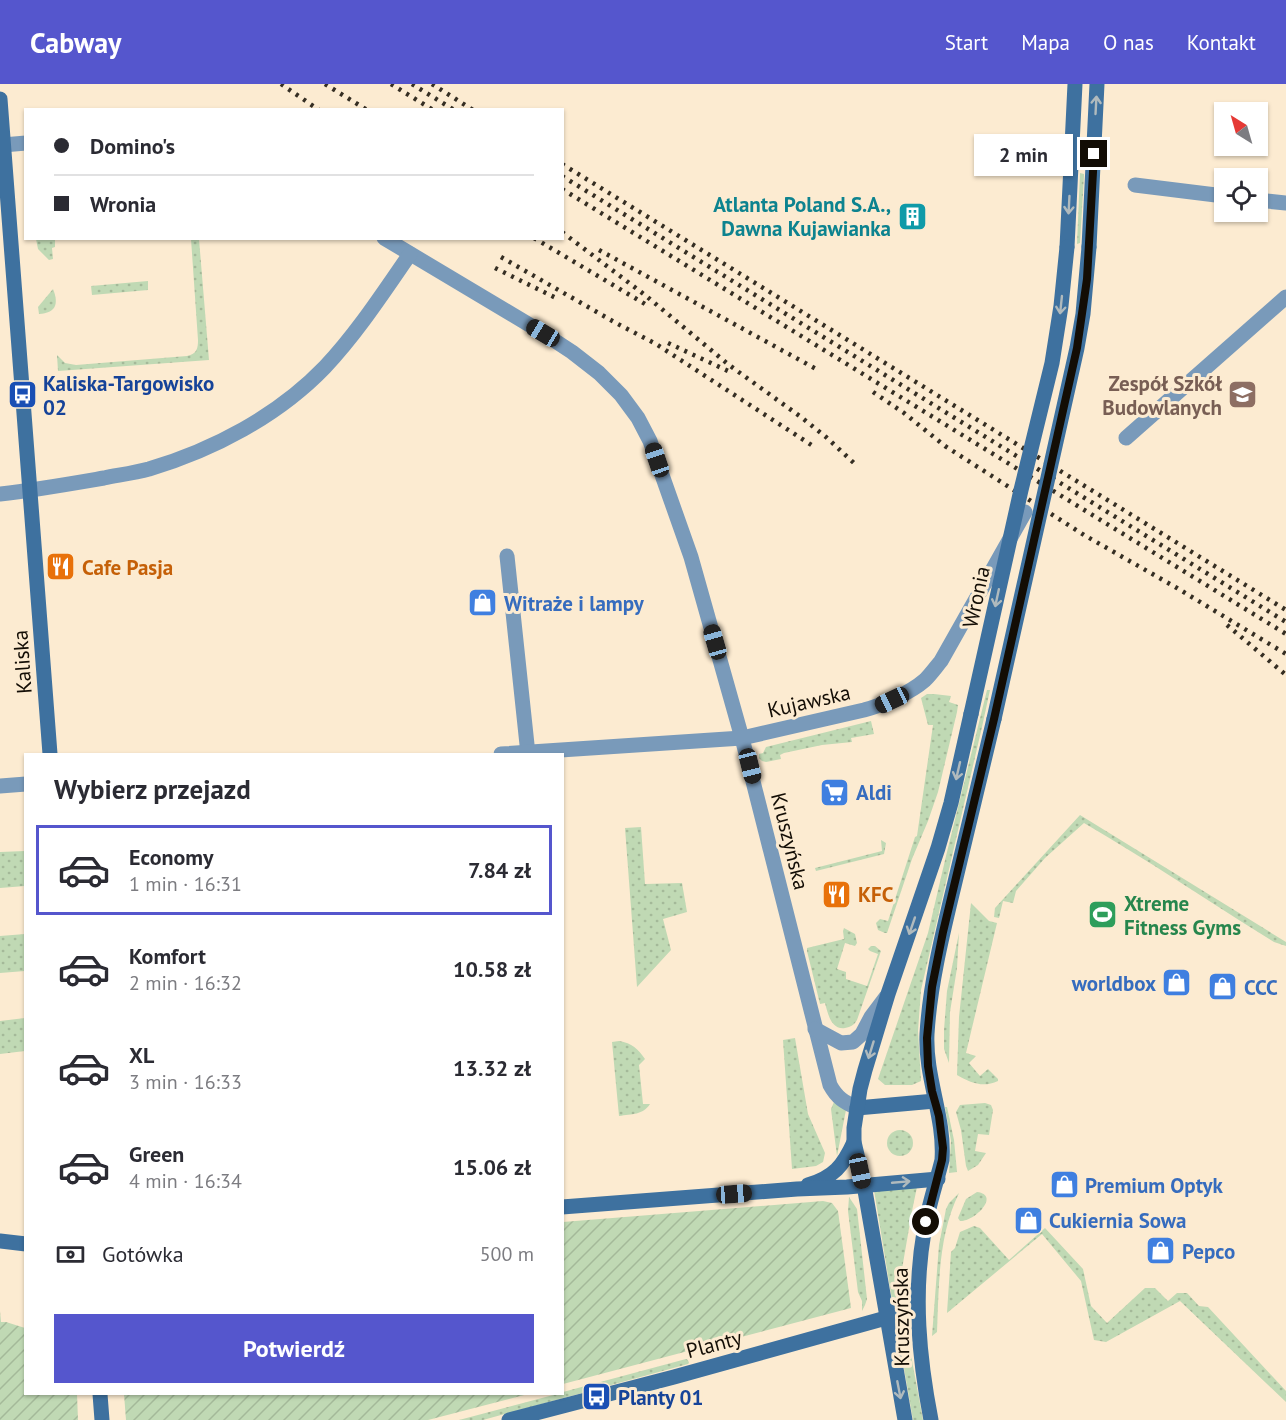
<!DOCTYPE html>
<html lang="pl">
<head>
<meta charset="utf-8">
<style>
  body { margin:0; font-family:"PT Sans",sans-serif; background:#f7f7f7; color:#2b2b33; height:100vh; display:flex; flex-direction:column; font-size:22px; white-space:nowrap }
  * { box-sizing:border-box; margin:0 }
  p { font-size:20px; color:#7c7c81 }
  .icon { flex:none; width:33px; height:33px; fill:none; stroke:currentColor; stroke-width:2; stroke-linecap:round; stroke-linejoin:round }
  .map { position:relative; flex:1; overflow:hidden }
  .drawer { position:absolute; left:24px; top:669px; width:540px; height:642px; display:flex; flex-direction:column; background:#fff; border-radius:0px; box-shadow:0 2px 4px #0004 }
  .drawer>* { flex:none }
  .banner { position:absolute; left:24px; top:24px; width:540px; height:132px; border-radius:0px; box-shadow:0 2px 4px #0004; display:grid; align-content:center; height:132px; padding:0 30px; background:#fff }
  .needle { width:39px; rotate:323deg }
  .tools { position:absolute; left:1214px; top:18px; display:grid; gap:12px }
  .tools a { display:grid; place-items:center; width:54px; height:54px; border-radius:0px; background:#fff; box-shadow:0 2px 4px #0004; font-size:30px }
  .end { position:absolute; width:27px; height:27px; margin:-14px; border:8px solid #130d05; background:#fff; box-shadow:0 0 0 3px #fff }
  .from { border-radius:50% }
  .bubble { position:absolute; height:42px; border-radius:0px; background:#fff; box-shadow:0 2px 4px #0004; font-size:20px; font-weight:700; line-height:42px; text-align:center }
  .car { position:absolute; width:18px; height:36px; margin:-18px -9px; border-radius:8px; box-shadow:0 0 4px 2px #0007; background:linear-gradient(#222 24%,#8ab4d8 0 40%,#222 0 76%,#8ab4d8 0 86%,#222 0) }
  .banner b { display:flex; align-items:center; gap:21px; height:57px; font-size:22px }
  .banner b+b { border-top:2px solid #e1e1e2 }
  .banner i { width:15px; height:15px; background:#2b2b33 }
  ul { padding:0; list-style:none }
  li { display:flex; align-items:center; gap:18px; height:90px; margin:0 12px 9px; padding:0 18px; border:3px solid transparent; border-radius:0px }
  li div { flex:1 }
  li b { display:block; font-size:22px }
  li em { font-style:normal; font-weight:700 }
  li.active { border-color:#5556cd }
  li>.icon { width:54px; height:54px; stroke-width:1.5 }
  h2 { padding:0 30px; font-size:27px; line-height:72px }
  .pay { display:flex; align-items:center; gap:15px; height:66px; padding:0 30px; font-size:22px }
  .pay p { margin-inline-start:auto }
  .cta { display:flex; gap:12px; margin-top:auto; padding:12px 30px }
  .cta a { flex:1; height:69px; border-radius:0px; background:#5556cd; color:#fff; font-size:24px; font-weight:700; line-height:69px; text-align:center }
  header { display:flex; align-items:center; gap:36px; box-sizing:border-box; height:84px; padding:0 30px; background:#5556cd; color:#fff }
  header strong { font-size:28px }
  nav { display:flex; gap:33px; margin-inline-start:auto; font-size:21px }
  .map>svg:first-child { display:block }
  .grass { fill:url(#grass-dots) }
  .garden { fill:url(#garden-furrows) }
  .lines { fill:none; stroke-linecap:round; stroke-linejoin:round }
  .street { stroke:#799aba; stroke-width:15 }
  .secondary { stroke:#3e719f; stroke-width:15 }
  .rail { stroke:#352e23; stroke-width:4.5; stroke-dasharray:3 6; stroke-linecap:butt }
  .secondary-bridge { stroke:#3e719f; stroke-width:15 }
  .oneway { stroke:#b0babd }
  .route { stroke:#130d05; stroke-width:8 }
  .labels { text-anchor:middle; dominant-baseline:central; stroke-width:6; stroke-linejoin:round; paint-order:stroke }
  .culture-label { font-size:21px; font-weight:bold; fill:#0d838f; stroke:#fcebd1; text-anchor:end }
  .transit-label { font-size:21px; font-weight:bold; fill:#164399; stroke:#fcebd1; text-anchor:start }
  .education-label { font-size:21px; font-weight:bold; fill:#785e54; stroke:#fcebd1; text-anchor:end }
  .food-label { font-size:21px; font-weight:bold; fill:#c56008; stroke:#fcebd1; text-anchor:start }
  .street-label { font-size:21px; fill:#130d05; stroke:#fcebd1 }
  .shop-label { font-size:21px; font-weight:bold; fill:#366cbe; stroke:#fcebd1; text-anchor:start }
  .leisure-label { font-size:21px; font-weight:bold; fill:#27864d; stroke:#fcebd1; text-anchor:start }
</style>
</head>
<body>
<header>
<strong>Cabway</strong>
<nav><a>Start</a><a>Mapa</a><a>O nas</a><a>Kontakt</a></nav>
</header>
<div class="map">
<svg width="1286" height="1336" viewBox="0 0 1286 1336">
  <defs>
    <pattern id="grass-dots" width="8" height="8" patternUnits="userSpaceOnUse" patternTransform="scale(1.5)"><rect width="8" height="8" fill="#c0d9b4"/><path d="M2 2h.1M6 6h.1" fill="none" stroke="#a4b999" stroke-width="1.8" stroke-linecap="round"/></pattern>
    <pattern id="garden-furrows" width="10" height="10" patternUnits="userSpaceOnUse" patternTransform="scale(1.5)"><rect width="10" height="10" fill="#c0d9b4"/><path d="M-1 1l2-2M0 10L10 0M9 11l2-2" fill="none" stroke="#a4b999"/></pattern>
  </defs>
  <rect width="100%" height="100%" fill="#fcebd1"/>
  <g class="grass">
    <polygon points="1080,89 1084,90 1084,92 1080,159 1077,160"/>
    <polygon points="36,155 55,155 55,163 52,164 53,175 49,176 38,165"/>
    <path d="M191,155H199L209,276L58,287L57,271L65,279L76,281L187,272C197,270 198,264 198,256Z"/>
    <polygon points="148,197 148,206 92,211 91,202"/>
    <path d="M53,205C59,220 56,229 39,230L38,223Z"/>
    <polygon points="987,606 990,606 982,643 921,906 918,947 921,997 912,1001 885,1001 878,995 928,849 946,772"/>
    <polygon points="927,610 934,610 951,612 949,618 958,621 957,628 938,708 928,737 912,775 887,849 885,849 878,846 876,839 880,835 888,837 915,753 917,752 933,641 928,641 921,614"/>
    <polygon points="871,637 874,650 851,654 852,658 822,661 784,669 780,671 781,675 766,678 762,677 759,674 759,670 763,669 766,663 770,662"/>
    <path d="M1080,731L1286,858V862L1274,858L1266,853C1205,815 1146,775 1084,739L1045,774L1016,807L1013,819L1003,817L999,834L994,833L995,824Z"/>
    <polygon points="641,743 645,800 682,799 687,828 663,835 671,866 637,903 625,744"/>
    <polygon points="881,756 886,759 884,770 816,787 815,784 882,767"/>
    <polygon points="25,767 25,802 0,804 0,768"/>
    <path d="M971,819L989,837L997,839L966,969L976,972L969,979L980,992L988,985L998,995V997C983,1004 971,999 957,991L959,933Z"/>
    <path d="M844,844L855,850L857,859L855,862L845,859L837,885L846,888V895L867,902L878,870L870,867L868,865L871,862H875L881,867L857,936C854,941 851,943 845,944C831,946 828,930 825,919L820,920L807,867V864L844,855L843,847Z"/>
    <polygon points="959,849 957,884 950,928 949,979 944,965 944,946 947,907"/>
    <polygon points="25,850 25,887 0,889 0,852"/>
    <polygon points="25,934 25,967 0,970 0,937"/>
    <polygon points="795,954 808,1030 825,1069 823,1078 816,1082 792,1085 783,956"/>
    <path d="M619,957C632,959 638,965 645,975L639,981L643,1020H650C643,1031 632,1030 619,1032L612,958Z"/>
    <polygon points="834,1018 846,1026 837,1072 831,1025"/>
    <polygon points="985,1019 991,1021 993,1026 989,1051 978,1050 975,1067 986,1069 978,1081 968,1087 966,1082 961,1046 956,1028 960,1021"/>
    <polygon points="945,1023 947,1023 954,1056 957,1088 949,1089 951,1057"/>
    <circle cx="900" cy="1059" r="13"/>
    <polygon points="917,1103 912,1127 902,1185 900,1211 893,1222 874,1106"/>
    <path d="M977,1108C1001,1111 974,1138 960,1137L958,1134L966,1115Z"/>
    <path d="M959,1109C938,1152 939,1201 937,1248L932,1252L939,1161L946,1125L949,1119Z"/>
    <polygon points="849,1113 857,1125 867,1215 865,1221 862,1227 862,1217 858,1208 848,1127"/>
    <polygon points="974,1142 980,1144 1009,1176 1045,1144 1083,1185 1091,1222 1107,1239 1145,1204 1155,1204 1168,1217 1177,1209 1187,1209 1199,1222 1208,1223 1286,1307 1286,1318 1180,1217 1106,1258 1094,1256 1081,1197 1042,1150 947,1229 951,1168 955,1164 960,1148"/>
    <polygon points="908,1224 910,1256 899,1257 895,1237"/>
    <polygon points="911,1271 923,1336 913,1336 902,1273"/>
    <polygon points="686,1275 688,1276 689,1279 688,1280 483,1336 459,1336 557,1310 562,1310 563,1308"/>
  </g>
  <g class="garden">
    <polygon points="823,1117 832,1119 838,1127 851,1224 563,1300 563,1138"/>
    <polygon points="0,1227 1,1238 6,1238 25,1244 26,1310 77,1310 78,1336 0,1336"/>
    <polygon points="124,1310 528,1310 428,1336 126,1336"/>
  </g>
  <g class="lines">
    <g class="street">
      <polyline points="3,61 26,59"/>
      <polyline points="1135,101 1224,112"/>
      <polyline points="1257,116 1286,119"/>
      <path d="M384,154L543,249L572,268L599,289L621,311L638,334L650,357L691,473L742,654L830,1001C837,1014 844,1018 857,1024"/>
      <polyline points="1126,354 1286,213"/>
      <path d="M0,410C35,406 69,400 104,394C119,391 134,389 149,385C213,366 278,332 325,283C357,249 383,209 410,170"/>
      <polyline points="507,472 528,670"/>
      <path d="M501,670L742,654L864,626C883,621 910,609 925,596C931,590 936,583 941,577L1025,428"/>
      <polyline points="0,702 26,700"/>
      <polyline points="815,945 841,959 853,958 862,950 871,933 886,913"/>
    </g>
    <g class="secondary">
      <polyline points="0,15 50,670"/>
      <polyline points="1067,163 1075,0"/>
      <polyline points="1089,163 1097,0"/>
      <polyline points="857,1024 935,1017"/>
      <path d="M808,1101C834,1093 843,1082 854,1058"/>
      <polyline points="562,1123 797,1105 847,1103 938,1095"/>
      <polyline points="0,1157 26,1160"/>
      <polyline points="100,1310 102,1336"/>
      <polyline points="509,1336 674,1293 886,1234 894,1229 918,1203"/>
      <polyline points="905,1336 864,1101 854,1058 854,1044 860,1005 865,986 888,910 938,764 951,719 971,630"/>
      <path d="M931,1336C919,1274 913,1211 924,1148C928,1123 936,1100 942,1076C945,1033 925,994 927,950C930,899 943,848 955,798C968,744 981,689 994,635"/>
    </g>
    <g class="rail">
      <polyline points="281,0 319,26"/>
      <polyline points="325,0 367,26"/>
      <polyline points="391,0 433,26"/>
      <polyline points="412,0 454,26"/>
      <polyline points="432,0 473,26"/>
      <polyline points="562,80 1286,526"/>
      <polyline points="562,92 1286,538"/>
      <polyline points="562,105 1286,550"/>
      <polyline points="562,148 645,211 729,281 801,333 826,353 855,380"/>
      <polyline points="534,154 645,220"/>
      <polyline points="599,166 818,286"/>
      <polyline points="501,173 616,239 656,260 813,362"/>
      <polyline points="495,184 556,214"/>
      <polyline points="668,259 728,287"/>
      <polyline points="873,308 904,329 945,362 1084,451 1177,504 1286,570"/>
      <polyline points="1227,541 1286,591"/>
    </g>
    <g class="secondary-bridge">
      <polyline points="971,630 1021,406 1052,279 1061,222 1067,163"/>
      <polyline points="994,635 1077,264 1083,230 1089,163"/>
    </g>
  </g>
  <defs><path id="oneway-shaft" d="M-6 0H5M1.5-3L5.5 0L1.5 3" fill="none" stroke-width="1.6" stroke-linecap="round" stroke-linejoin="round" transform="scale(1.5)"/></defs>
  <g class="oneway">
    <use href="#oneway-shaft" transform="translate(1096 21) rotate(-87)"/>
    <use href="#oneway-shaft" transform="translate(1069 121) rotate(93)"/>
    <use href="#oneway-shaft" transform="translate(1061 221) rotate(96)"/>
    <use href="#oneway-shaft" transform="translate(997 514) rotate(102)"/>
    <use href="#oneway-shaft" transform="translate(958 687) rotate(103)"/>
    <use href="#oneway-shaft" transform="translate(912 842) rotate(109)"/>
    <use href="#oneway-shaft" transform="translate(871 966) rotate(107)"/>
    <use href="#oneway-shaft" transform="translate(901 1098) rotate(-5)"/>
    <use href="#oneway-shaft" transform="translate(899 1306) rotate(79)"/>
  </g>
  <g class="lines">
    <polyline class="route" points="926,1138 942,1076 943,1064 939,1032 932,1007 928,982 927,954 932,903 943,848 994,635 1077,264 1087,195 1094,70"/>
  </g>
  <defs>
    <symbol id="building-square" viewBox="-11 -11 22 22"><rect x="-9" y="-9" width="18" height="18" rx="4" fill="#0f9aa8" stroke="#fcebd1"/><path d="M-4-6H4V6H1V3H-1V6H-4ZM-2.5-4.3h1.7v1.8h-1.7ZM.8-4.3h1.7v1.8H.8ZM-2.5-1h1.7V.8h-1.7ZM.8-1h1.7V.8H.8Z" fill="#fff"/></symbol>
    <symbol id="bus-square" viewBox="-11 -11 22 22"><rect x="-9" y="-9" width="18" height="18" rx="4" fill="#1a4fb4" stroke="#fcebd1"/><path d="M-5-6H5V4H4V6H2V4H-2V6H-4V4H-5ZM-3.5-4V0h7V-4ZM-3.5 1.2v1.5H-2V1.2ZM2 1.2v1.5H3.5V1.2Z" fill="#fff"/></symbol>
    <symbol id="school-square" viewBox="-11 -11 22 22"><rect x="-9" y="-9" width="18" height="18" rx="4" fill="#8d6e63" stroke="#fcebd1"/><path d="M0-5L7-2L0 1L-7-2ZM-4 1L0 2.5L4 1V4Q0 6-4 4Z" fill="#fff"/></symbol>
    <symbol id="restaurant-square" viewBox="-11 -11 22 22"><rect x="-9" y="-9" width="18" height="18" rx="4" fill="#e8710a" stroke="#fcebd1"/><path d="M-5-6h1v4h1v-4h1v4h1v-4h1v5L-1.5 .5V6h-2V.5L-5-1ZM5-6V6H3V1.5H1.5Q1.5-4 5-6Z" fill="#fff"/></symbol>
    <symbol id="shop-square" viewBox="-11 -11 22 22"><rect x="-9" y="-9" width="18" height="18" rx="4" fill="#3f7fe0" stroke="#fcebd1"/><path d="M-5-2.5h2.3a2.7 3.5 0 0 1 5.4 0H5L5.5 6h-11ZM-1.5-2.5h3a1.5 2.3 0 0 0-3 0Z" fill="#fff"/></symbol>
    <symbol id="supermarket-square" viewBox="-11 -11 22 22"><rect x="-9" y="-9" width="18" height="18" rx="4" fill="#3f7fe0" stroke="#fcebd1"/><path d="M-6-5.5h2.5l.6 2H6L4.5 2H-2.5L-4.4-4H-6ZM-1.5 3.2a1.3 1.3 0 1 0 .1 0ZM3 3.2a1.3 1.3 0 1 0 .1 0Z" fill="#fff"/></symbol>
    <symbol id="stadium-square" viewBox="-11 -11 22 22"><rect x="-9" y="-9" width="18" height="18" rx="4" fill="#2e9e5b" stroke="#fcebd1"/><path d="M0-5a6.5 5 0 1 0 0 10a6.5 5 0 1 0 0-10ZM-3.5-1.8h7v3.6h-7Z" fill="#fff"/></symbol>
  </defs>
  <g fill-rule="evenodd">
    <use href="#building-square" x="896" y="116" width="33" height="33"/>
    <use href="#bus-square" x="6" y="294" width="33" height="33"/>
    <use href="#school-square" x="1226" y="294" width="33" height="33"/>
    <use href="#restaurant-square" x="44" y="466" width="33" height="33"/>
    <use href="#shop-square" x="466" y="502" width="33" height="33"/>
    <use href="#supermarket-square" x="818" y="692" width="33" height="33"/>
    <use href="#restaurant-square" x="820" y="794" width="33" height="33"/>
    <use href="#stadium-square" x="1086" y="814" width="33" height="33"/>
    <use href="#shop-square" x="1160" y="882" width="33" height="33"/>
    <use href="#shop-square" x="1206" y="886" width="33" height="33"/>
    <use href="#shop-square" x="1048" y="1084" width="33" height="33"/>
    <use href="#shop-square" x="1012" y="1120" width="33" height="33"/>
    <use href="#shop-square" x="1144" y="1150" width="33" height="33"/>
    <use href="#bus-square" x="580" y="1296" width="33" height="33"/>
  </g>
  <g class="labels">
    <g class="culture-label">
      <text x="891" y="120">Atlanta Poland S.A.,<tspan x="891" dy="24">Dawna Kujawianka</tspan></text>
    </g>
    <g class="transit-label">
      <text x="43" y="299">Kaliska-Targowisko<tspan x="43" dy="24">02</tspan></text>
      <text x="618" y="1313">Planty 01</text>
    </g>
    <g class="education-label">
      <text x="1222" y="299">Zespół Szkół<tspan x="1222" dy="24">Budowlanych</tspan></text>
    </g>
    <g class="food-label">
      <text x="82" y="483">Cafe Pasja</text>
      <text x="858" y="810">KFC</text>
    </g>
    <g class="street-label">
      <text transform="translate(976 513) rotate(-78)">Wronia</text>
      <text transform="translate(22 578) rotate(-94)">Kaliska</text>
      <text transform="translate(809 617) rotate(-13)">Kujawska</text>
      <text transform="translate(790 757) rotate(76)">Kruszyńska</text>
      <text transform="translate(901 1233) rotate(-91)">Kruszyńska</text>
      <text transform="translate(714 1260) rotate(-15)">Planty</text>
    </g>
    <g class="shop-label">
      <text x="504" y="519">Witraże i lampy</text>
      <text x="856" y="708">Aldi</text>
      <text x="1156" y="899" text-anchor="end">worldbox</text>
      <text x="1244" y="903">CCC</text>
      <text x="1085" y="1101">Premium Optyk</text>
      <text x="1049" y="1136">Cukiernia Sowa</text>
      <text x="1182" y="1167">Pepco</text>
    </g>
    <g class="leisure-label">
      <text x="1124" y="819">Xtreme<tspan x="1124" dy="24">Fitness Gyms</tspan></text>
    </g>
  </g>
</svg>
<div class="tools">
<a><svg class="needle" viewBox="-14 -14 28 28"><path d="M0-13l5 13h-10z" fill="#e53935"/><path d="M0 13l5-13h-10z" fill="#7c7c81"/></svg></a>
<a><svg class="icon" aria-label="locate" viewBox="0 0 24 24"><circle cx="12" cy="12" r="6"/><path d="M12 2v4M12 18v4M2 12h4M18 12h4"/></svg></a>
</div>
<i class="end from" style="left:926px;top:1138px"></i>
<i class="end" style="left:1094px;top:70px"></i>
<div class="bubble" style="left:974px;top:50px;width:99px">2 min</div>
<i class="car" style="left:543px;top:249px;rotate:301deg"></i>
<i class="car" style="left:657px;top:376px;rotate:341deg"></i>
<i class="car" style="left:715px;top:558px;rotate:344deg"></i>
<i class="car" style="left:892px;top:616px;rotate:245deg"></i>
<i class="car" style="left:750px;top:682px;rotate:166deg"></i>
<i class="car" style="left:860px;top:1087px;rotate:168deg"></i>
<i class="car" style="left:734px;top:1110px;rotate:86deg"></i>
<div class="banner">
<b><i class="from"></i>Domino's</b>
<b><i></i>Wronia</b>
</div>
<section class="drawer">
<h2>Wybierz przejazd</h2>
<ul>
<li class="active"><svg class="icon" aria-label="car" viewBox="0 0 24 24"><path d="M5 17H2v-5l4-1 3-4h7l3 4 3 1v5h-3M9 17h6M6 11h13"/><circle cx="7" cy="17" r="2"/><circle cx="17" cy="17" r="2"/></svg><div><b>Economy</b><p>1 min · 16:31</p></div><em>7.84 zł</em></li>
<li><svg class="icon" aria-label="car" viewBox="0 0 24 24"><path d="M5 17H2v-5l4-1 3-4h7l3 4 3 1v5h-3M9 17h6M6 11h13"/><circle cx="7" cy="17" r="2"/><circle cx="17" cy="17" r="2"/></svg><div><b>Komfort</b><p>2 min · 16:32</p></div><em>10.58 zł</em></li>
<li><svg class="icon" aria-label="car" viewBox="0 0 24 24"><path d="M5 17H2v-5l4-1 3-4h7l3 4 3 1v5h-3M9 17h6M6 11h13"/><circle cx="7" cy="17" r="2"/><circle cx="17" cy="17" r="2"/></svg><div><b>XL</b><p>3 min · 16:33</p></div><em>13.32 zł</em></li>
<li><svg class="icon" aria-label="car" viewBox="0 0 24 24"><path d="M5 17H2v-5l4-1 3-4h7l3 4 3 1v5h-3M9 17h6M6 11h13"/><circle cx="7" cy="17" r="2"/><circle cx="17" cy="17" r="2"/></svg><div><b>Green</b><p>4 min · 16:34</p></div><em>15.06 zł</em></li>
</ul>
<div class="pay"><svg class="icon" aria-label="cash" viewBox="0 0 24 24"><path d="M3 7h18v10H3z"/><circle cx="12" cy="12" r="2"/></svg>Gotówka<p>500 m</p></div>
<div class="cta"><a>Potwierdź</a></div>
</section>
</div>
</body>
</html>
